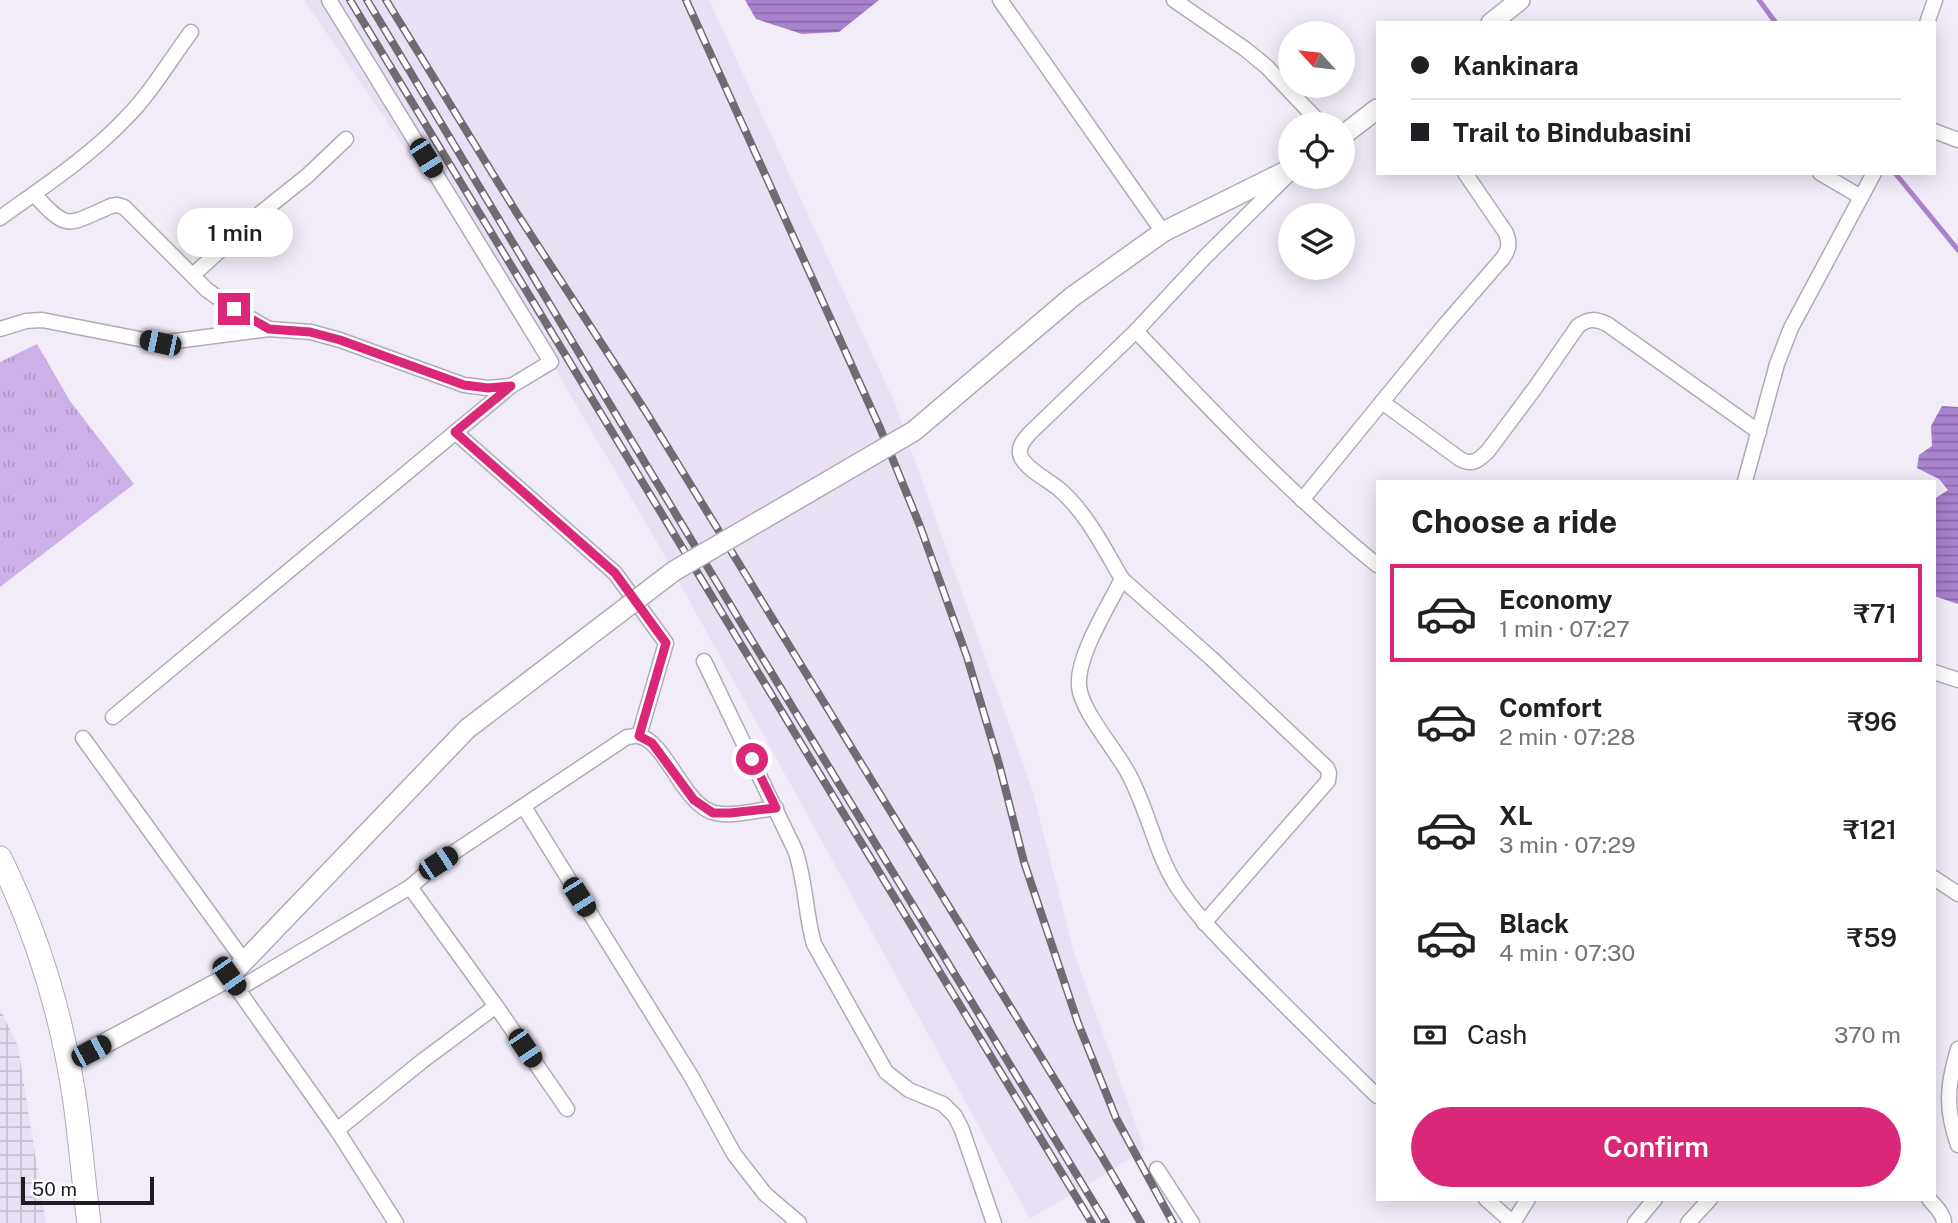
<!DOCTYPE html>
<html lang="en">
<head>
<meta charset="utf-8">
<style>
  body { margin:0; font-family:"Public Sans",sans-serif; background:#f6f6f6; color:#202124; height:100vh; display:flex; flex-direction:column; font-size:26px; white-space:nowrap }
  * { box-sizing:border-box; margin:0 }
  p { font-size:23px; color:#757577 }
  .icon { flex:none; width:38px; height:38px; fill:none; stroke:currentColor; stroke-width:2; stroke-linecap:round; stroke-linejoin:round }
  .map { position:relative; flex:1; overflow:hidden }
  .panel { position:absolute; left:1376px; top:480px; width:560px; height:721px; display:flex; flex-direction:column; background:#fff; border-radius:0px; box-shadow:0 4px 18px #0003 }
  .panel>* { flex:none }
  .top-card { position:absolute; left:1376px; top:21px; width:560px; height:154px; border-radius:0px; box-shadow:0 4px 18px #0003; display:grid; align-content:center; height:154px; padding:0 35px; background:#fff }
  .needle { width:46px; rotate:297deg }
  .controls { position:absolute; left:1278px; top:21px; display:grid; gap:14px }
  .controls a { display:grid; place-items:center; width:77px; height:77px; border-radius:50%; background:#fff; box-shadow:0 4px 18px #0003; font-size:35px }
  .scale { position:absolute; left:21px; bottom:18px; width:133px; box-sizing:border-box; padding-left:7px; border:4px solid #1f1d21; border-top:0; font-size:19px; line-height:24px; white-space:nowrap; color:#1f1d21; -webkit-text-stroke:5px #fff; paint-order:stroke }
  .end { position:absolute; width:32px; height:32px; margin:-16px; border:9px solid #db2777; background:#fff; box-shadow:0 0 0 4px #fff }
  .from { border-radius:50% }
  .bubble { position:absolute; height:49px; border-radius:24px; background:#fff; box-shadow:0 4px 18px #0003; font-size:23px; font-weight:600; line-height:49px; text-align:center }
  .car { position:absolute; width:21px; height:42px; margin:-21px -10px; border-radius:9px; box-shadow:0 0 5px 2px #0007; background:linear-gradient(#222 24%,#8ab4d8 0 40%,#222 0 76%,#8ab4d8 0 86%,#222 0) }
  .top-card b { display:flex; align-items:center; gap:24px; height:66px; font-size:26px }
  .top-card b+b { border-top:2px solid #e0e0e0 }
  .top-card i { width:18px; height:18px; background:#202124 }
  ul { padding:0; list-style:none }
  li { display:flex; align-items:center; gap:21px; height:98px; margin:0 14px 10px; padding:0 21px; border:4px solid transparent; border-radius:0px }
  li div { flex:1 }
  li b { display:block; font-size:26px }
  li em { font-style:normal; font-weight:600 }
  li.on { border-color:#db2777 }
  li>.icon { width:63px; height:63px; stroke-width:1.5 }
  h2 { padding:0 35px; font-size:32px; line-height:84px }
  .pay { display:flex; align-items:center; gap:18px; height:77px; padding:0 35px; font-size:26px }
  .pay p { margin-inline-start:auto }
  .primary-button { display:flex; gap:14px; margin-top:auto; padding:14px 35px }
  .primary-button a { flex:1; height:80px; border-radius:42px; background:#db2777; color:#fff; font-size:28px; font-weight:600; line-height:80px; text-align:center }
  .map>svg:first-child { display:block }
  .built { fill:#e9e0f3 }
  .industrial { fill:url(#industrial-grid) }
  .grass { fill:url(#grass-tufts) }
  .water { fill:url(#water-rules) }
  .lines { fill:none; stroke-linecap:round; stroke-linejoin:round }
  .stream { stroke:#a982ce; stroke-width:5 }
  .street-casing { stroke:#b1abb7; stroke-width:17 }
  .secondary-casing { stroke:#b1abb7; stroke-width:22 }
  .primary-casing { stroke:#b1abb7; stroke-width:25 }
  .street { stroke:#fff; stroke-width:14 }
  .secondary { stroke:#fff; stroke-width:19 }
  .primary { stroke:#fff; stroke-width:23 }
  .rail-casing { stroke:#6e6b72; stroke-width:8 }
  .rail { stroke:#fff; stroke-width:5; stroke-dasharray:16; stroke-linecap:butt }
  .secondary-bridge-casing { stroke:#b1abb7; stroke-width:22; stroke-linecap:butt }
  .secondary-bridge { stroke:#fff; stroke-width:19 }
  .route { stroke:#db2777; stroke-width:9 }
</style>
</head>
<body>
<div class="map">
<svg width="1958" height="1223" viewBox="0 0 1958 1223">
  <defs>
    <pattern id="industrial-grid" width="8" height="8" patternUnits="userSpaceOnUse" patternTransform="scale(1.75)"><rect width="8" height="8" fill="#e9e0f3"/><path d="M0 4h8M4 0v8" fill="none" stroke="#c7c0d0"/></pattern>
    <pattern id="grass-tufts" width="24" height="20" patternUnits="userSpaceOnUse" patternTransform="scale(1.75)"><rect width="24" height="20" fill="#ccb0e8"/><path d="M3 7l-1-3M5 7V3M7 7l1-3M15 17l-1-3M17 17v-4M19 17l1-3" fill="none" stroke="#af97c7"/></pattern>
    <pattern id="water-rules" width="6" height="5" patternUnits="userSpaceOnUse" patternTransform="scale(1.75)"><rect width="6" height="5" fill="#a982ce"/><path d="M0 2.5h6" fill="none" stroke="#896aa7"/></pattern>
  </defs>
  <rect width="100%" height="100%" fill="#f2ecf8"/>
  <polygon class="built" points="304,0 709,0 893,399 1033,792 1074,953 1145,1150 1030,1219 657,542 551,362"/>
  <polygon class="industrial" points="0,1009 18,1046 46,1223 0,1223"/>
  <polygon class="grass" points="37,344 70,401 134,484 0,587 0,362"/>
  <g class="water">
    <polygon points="745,0 879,0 839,32 802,34 756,19"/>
    <polygon points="1942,406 1958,407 1958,604 1934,596 1934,499 1948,490 1939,479 1917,468 1919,455 1932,446 1931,426"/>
  </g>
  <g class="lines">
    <g class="stream">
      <polyline points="1759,0 1776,23"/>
      <polyline points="1895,173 1958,250"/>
    </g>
    <defs>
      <g id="street">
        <polyline points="1000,0 1163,232"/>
        <polyline points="1174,0 1245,49 1267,67 1321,124"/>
        <polyline points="1927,23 1935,0"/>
        <polyline points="1934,131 1958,140"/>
        <polyline points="1820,173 1861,197"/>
        <path d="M1289,174L1205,257L1136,331L1030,433C1024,440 1017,447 1021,457C1027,470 1047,479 1059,489C1086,512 1104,548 1122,579C1109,605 1076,657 1079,686C1081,711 1116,750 1128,773C1148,809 1154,849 1176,885C1196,916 1223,942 1249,969C1291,1012 1334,1054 1377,1096"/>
        <path d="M34,194C68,232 67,225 111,206L117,205L124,207L207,290L234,309L269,329"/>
        <path d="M0,218C43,187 89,157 126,118C151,93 170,60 191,32"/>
        <polyline points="193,275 262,212 307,176 346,139"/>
        <polyline points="0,329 26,321 42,320 160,343 269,329 311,332 340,340 464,385 488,388 511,386 551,362 329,0"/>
        <path d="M1136,331C1213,412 1290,494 1377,565"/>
        <path d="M1382,402L1460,459C1472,466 1479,460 1488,451L1535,388L1578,326C1589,318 1595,319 1607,324L1759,432"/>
        <polyline points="455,432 615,573 666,643 639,736"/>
        <polyline points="1745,481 1777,364 1791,328 1874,173"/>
        <path d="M1302,500L1444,326L1503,258C1509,249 1510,244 1506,233L1465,173"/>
        <polyline points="1122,579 1211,658 1327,768 1329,773 1328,781 1204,923"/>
        <path d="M704,661L795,850C806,881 805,913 814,944L886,1072L909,1090L943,1104L955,1116L962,1130L994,1223"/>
        <polyline points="1934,672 1958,680"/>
        <polyline points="113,717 511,386"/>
        <polyline points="83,738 244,961"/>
        <polyline points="524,807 691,1076 734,1154 765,1194 799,1223"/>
        <polyline points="1934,878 1958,894"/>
        <polyline points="229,977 337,1130 396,1223"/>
        <polyline points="238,989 410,887"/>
        <path d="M496,1006L410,887L438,863L627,737C631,737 635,735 638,736C666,740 683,806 715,813C733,817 757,810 776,808"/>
        <path d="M1958,1049C1947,1086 1945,1108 1958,1145"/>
        <polyline points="337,1130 421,1062 496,1006 567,1109"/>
        <polyline points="1157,1169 1192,1223"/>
        <polyline points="1486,1199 1513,1223"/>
        <path d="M1929,1199C1935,1206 1944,1214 1944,1223"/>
        <polyline points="1513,1223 1528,1199"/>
        <polyline points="1635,1223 1655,1199"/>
        <polyline points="1688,1223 1710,1199"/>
      </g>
      <g id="secondary">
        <polyline points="1491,23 1520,0"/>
        <polyline points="1342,136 1377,109"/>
        <polyline points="914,431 1072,297 1163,232 1290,169"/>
        <polyline points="68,1063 229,977 467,729"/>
      </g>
      <path id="primary" d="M0,858C36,931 60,1009 73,1089C80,1133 83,1178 89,1223"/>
    </defs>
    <use href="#street" class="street-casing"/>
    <use href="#secondary" class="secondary-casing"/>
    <use href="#primary" class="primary-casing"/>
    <use href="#street" class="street"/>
    <use href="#secondary" class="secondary"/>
    <use href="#primary" class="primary"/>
    <defs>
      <g id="rail">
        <polyline points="350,0 1092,1223"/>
        <polyline points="367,0 740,621 1106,1223"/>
        <polyline points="386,0 518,215 646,412 1101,1155 1141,1223"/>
        <polyline points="686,0 880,428 920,526 967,657 999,764 1024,862 1078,1023 1116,1118 1173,1223"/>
      </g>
    </defs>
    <use href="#rail" class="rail-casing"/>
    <use href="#rail" class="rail"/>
    <defs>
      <polyline id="secondary-bridge" points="467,729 674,571 914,431"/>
    </defs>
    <use href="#secondary-bridge" class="secondary-bridge-casing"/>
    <use href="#secondary-bridge" class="secondary-bridge"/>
  </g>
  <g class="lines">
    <polyline class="route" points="234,309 269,329 310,332 340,340 464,385 488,388 511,386 455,432 615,573 666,643 639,736 652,743 694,800 713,813 730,813 776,808 752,759"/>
  </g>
</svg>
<div class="controls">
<a><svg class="needle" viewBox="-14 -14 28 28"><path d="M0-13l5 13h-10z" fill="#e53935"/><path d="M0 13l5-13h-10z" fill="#757577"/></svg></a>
<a><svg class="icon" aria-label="locate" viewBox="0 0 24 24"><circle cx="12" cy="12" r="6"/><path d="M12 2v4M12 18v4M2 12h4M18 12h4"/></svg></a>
<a><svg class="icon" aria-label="layers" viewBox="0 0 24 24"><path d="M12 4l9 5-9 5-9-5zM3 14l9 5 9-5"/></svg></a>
</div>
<div class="scale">50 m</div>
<i class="end from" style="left:752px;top:759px"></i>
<i class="end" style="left:234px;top:309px"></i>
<div class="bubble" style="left:177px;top:208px;width:116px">1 min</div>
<i class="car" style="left:426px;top:158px;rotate:148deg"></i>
<i class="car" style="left:160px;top:343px;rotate:282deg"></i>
<i class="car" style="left:438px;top:863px;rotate:57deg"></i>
<i class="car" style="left:579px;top:897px;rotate:148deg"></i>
<i class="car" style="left:229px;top:976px;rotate:145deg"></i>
<i class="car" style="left:525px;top:1048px;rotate:146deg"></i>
<i class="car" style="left:91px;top:1051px;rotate:62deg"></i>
<div class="top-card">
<b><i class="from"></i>Kankinara</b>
<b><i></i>Trail to Bindubasini</b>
</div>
<section class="panel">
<h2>Choose a ride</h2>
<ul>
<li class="on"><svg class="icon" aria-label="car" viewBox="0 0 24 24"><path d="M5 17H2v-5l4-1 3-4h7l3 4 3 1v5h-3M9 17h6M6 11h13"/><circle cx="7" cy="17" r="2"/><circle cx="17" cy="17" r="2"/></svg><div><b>Economy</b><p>1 min · 07:27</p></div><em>₹71</em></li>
<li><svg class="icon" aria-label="car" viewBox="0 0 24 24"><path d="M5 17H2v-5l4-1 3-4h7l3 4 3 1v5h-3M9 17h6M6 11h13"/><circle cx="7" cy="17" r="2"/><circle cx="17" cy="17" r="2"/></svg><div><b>Comfort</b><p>2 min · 07:28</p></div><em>₹96</em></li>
<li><svg class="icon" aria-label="car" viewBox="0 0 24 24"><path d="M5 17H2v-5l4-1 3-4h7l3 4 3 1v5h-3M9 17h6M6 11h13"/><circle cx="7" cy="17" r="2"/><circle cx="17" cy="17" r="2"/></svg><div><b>XL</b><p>3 min · 07:29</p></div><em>₹121</em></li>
<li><svg class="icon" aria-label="car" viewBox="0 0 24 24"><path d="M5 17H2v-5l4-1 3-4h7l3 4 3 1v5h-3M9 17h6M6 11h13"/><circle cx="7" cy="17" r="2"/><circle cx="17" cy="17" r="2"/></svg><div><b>Black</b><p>4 min · 07:30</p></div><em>₹59</em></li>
</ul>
<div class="pay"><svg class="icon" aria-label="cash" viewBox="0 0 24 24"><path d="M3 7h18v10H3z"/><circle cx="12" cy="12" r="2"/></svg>Cash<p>370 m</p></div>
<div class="primary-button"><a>Confirm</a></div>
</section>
</div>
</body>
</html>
